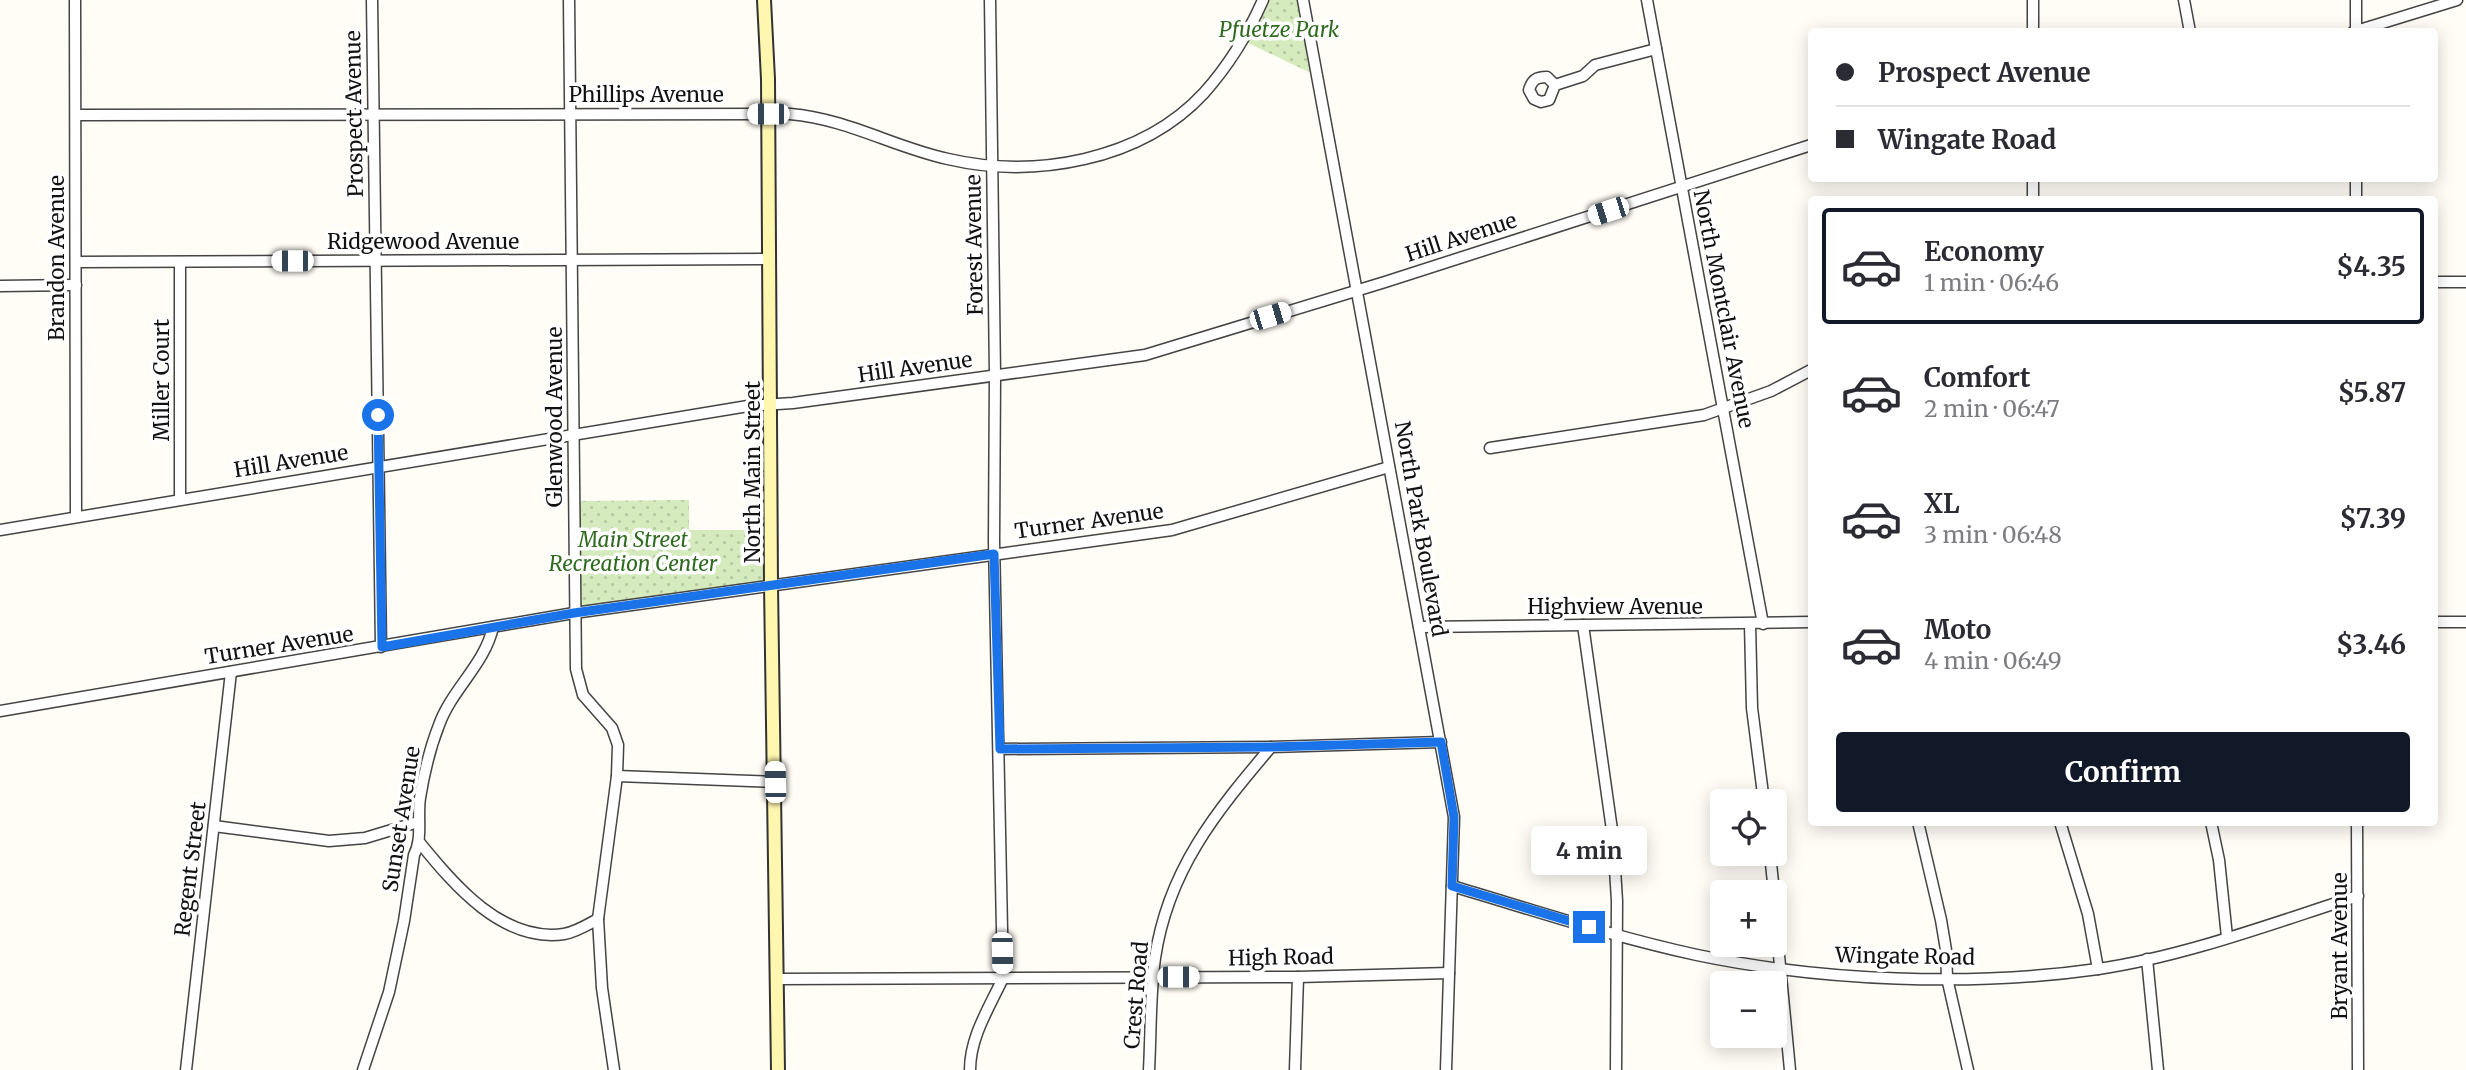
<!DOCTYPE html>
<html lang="en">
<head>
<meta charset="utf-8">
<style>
  body { margin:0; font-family:Merriweather,serif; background:#f2f2f3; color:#2b2b33; height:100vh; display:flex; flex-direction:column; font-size:26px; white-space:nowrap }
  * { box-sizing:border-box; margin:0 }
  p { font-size:23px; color:#7c7c81 }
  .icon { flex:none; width:38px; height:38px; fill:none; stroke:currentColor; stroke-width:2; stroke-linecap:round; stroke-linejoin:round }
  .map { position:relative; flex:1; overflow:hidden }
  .side { position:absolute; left:1808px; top:196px; width:630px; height:630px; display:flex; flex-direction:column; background:#fff; border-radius:7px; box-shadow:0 4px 18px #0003 }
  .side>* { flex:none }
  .top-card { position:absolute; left:1808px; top:28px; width:630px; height:154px; border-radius:7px; box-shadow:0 4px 18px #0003; display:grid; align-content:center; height:154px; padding:0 28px; background:#fff }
  .buttons { position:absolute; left:1710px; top:789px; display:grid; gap:14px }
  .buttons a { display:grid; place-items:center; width:77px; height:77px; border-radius:7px; background:#fff; box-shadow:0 4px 18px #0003; font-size:35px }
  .end { position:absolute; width:32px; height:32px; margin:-16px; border:9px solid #1a73e8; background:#fff; box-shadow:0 0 0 4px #fff }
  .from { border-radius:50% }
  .bubble { position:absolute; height:49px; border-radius:7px; background:#fff; box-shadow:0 4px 18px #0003; font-size:23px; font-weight:700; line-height:49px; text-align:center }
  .car { position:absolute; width:21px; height:42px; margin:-21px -10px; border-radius:9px; box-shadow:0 0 5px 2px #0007; background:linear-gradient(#fff 24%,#345 0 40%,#fff 0 76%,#345 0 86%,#fff 0) }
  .top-card b { display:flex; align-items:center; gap:24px; height:66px; font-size:26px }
  .top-card b+b { border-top:2px solid #e1e1e2 }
  .top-card i { width:18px; height:18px; background:#2b2b33 }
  ul { padding:12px 0 0; list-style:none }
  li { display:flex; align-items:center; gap:21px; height:116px; margin:0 14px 10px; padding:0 14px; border:4px solid transparent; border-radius:7px }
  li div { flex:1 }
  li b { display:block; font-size:26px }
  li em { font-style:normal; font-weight:700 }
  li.on { border-color:#111827 }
  li>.icon { width:63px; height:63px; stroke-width:1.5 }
  .action { display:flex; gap:14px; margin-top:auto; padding:14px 28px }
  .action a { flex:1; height:80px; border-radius:7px; background:#111827; color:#fff; font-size:28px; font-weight:700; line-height:80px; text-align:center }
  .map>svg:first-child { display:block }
  .park { fill:url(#park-dots) }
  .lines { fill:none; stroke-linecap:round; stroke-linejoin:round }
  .street-casing { stroke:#444; stroke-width:13 }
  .secondary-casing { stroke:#333; stroke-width:16 }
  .street { stroke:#fff; stroke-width:10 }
  .secondary { stroke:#fff6b0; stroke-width:12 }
  .route { stroke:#1a73e8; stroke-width:9 }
  .labels { text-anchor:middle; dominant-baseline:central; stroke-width:7; stroke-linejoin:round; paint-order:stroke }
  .park-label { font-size:21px; font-style:italic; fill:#2f6b1f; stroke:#fff }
  .street-label { font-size:21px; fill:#111; stroke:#fff }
</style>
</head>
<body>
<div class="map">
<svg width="2466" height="1070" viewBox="0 0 2466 1070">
  <defs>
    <pattern id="park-dots" width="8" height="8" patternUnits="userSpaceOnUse" patternTransform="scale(1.75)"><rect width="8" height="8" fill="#d5ebbd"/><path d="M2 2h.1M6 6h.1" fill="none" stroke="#b6c8a1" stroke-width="1.8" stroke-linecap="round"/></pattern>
  </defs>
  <rect width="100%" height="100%" fill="#fffdf5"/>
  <g class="park">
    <polygon points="1265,0 1301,0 1315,75 1246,42"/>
    <polygon points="689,500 689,530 767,530 767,581 580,610 579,501"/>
  </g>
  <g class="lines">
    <defs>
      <g id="street">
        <polyline points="75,0 76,516"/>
        <polyline points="372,0 381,647"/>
        <polyline points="569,0 576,669 583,695 612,728 618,745 617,776 598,919 602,988 614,1070"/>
        <polyline points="1303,0 1454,817 1446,1070"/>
        <polyline points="1647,0 1763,624"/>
        <polyline points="2184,0 2190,32"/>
        <polyline points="2033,32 2033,0"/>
        <polyline points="2353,32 2457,0"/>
        <polyline points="2356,32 2356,0"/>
        <path d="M1555,85L1549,100L1541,102L1534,99L1529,90C1532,80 1536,77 1547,77L1555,85L1583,76L1595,65L1656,49"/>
        <path d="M76,115L790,114C848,119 893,147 948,159C1034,179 1141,161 1204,93C1229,65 1248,34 1263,0"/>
        <polyline points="2356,178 2356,200"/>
        <polyline points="2033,200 2033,178"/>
        <polyline points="76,262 770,259"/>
        <polyline points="180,262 180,499"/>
        <polyline points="2434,282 2466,282"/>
        <polyline points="0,286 76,285"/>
        <polyline points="1490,448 1704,415 1771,391 1811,370"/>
        <polyline points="0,530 748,406 793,403 1145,355 1385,282 1811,145"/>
        <polyline points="2434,622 2466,622"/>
        <polyline points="1750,624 1752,708 1764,802"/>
        <polyline points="1583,625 1613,837 1617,901 1616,1070"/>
        <polyline points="1419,627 1811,622"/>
        <polyline points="0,711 574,613 1172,530 1389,467"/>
        <polyline points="1000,749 1271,747 1441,742"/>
        <polyline points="617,776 775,782"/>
        <polyline points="1918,822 1941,920 1946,950 1947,978 1968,1070"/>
        <polyline points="2060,822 2088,914 2098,969"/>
        <polyline points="2211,822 2219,860 2227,937"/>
        <polyline points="2357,822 2358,1070"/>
        <polyline points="214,826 329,841 365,838 418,822"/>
        <path d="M420,843C454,885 503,943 564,934C576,932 587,925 598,919"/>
        <polyline points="1770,854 1774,892"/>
        <path d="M1452,886C1533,910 1614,937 1697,955C1822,981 1971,987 2098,969C2186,956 2273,923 2358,896"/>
        <polyline points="1774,903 1790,1070"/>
        <polyline points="2147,959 2158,1070"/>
        <polyline points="777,979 1298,977 1449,973"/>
        <polyline points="186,1070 231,672"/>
        <path d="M363,1070L389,992L404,921L414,855C423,838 417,817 420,798C424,773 430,748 439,725C452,689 485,664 493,627"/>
        <path d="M970,1070C970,1037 989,1008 1003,978L994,541L995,375L990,0"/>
        <path d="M1149,1070C1151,1033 1150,995 1155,958C1168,870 1216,812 1271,747"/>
        <polyline points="1295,1070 1298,977"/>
      </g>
      <polyline id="secondary" points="764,0 768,79 771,585 778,1070"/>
    </defs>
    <use href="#street" class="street-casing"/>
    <use href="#secondary" class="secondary-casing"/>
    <use href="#street" class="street"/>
    <use href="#secondary" class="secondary"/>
  </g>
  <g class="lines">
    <polyline class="route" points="378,415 382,647 574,613 994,554 1000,749 1271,747 1441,742 1454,817 1452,886 1589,927"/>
  </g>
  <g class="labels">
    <g class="park-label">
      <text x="1279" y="29">Pfuetze Park</text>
      <text x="633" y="539">Main Street<tspan x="633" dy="24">Recreation Center</tspan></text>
    </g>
    <g class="street-label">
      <text x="646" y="94">Phillips Avenue</text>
      <text transform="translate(354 114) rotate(-91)">Prospect Avenue</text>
      <text transform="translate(1461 237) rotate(-18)">Hill Avenue</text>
      <text x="423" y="241">Ridgewood Avenue</text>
      <text transform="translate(974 245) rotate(-91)">Forest Avenue</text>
      <text transform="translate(56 258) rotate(-90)">Brandon Avenue</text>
      <text transform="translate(1724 309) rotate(79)">North Montclair Avenue</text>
      <text transform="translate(915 367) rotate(-8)">Hill Avenue</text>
      <text transform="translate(161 380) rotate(-90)">Miller Court</text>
      <text transform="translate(554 417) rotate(-90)">Glenwood Avenue</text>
      <text transform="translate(291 461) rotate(-9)">Hill Avenue</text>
      <text transform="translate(752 472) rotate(-90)">North Main Street</text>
      <text transform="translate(1089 521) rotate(-8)">Turner Avenue</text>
      <text transform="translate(1421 529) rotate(80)">North Park Boulevard</text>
      <text x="1615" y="606">Highview Avenue</text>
      <text transform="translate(279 645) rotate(-9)">Turner Avenue</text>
      <text transform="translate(401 819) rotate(-81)">Sunset Avenue</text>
      <text transform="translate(190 869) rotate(-83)">Regent Street</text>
      <text transform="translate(2339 946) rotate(-90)">Bryant Avenue</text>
      <text transform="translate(1905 956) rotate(1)">Wingate Road</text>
      <text transform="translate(1281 957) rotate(-1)">High Road</text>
      <text transform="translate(1136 995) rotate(-85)">Crest Road</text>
    </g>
  </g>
</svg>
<div class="buttons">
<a><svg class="icon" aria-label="locate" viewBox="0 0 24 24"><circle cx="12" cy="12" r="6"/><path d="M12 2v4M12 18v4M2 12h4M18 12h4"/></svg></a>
<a>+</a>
<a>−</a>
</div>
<i class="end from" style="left:378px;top:415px"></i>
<i class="end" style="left:1589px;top:927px"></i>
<div class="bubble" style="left:1531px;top:826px;width:116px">4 min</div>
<i class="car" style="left:768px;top:114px;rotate:270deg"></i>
<i class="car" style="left:1608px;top:211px;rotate:252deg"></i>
<i class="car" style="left:292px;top:261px;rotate:270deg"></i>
<i class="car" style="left:1270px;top:316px;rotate:73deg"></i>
<i class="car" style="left:775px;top:782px;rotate:359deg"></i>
<i class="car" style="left:1002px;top:953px;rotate:179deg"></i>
<i class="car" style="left:1178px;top:977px;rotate:90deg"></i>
<div class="top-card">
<b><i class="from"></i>Prospect Avenue</b>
<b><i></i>Wingate Road</b>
</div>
<section class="side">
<ul>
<li class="on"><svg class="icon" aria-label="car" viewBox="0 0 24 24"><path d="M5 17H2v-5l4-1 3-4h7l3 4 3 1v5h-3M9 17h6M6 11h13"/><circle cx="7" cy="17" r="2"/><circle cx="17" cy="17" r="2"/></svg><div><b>Economy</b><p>1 min · 06:46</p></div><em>$4.35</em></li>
<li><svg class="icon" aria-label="car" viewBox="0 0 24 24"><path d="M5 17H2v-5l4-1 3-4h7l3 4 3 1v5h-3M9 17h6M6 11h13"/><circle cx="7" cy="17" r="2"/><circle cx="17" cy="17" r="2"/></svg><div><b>Comfort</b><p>2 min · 06:47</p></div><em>$5.87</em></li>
<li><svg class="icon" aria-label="car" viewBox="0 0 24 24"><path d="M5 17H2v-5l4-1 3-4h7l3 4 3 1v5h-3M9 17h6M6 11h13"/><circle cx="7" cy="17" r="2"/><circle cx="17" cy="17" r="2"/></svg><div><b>XL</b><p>3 min · 06:48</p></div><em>$7.39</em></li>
<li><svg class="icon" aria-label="car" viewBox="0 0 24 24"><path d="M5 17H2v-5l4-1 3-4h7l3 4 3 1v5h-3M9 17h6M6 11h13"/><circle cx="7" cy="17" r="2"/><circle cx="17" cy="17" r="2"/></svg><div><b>Moto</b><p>4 min · 06:49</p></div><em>$3.46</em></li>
</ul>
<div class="action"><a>Confirm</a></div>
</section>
</div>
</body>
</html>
